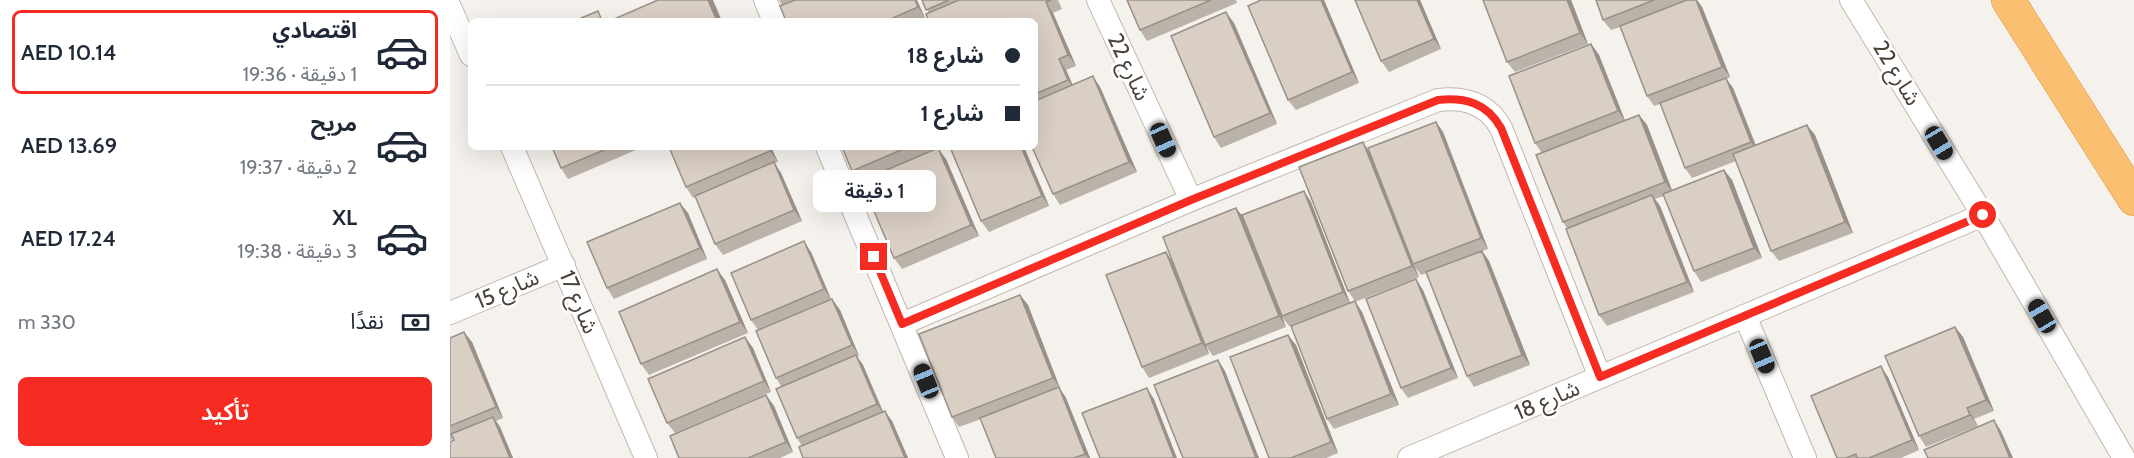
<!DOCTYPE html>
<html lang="ar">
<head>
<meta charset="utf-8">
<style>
  body { margin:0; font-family:Cabin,"Noto Sans Arabic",sans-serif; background:#f6f6f7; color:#1f2937; direction:rtl; height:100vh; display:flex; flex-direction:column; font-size:22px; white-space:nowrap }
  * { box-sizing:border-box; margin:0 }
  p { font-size:20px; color:#747a83 }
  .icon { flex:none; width:33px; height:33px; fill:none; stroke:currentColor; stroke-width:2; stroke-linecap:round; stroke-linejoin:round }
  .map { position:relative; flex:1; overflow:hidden; direction:ltr }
  .details { display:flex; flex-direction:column; background:#fff; width:450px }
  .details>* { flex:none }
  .top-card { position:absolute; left:18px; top:18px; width:570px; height:132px; border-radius:9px; box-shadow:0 6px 24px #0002; direction:rtl; display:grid; align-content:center; height:132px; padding:0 18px; background:#fff }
  .end { position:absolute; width:27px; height:27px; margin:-14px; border:8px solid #f62c22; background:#fff; box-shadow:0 0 0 3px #fff }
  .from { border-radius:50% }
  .bubble { position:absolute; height:42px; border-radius:9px; background:#fff; box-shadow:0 6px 24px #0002; font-size:20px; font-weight:600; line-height:42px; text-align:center; direction:rtl }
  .car { position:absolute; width:18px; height:36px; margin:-18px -9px; border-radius:8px; box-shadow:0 0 4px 2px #0007; background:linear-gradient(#222 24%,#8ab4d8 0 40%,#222 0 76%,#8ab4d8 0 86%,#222 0) }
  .top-card b { display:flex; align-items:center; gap:21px; height:57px; font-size:22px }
  .top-card b+b { border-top:2px solid #e0e1e3 }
  .top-card i { width:15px; height:15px; background:#1f2937 }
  ul { padding:10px 0 0; list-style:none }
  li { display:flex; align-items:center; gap:18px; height:84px; margin:0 12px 9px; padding:0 6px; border:3px solid transparent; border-radius:9px }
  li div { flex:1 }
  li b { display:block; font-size:22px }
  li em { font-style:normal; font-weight:600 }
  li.active { border-color:#f62c22 }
  li>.icon { width:54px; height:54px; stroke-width:1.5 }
  .pay { display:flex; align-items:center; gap:15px; height:66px; padding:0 18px; font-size:22px }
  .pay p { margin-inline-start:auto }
  .action { display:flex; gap:12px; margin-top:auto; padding:12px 18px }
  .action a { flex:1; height:69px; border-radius:9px; background:#f62c22; color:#fff; font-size:24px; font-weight:600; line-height:69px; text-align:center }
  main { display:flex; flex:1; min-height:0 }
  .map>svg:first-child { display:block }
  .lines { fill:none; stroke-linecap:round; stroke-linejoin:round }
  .street-casing { stroke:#c1b8ae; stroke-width:24 }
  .highway-casing { stroke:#dc923f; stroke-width:34 }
  .street { stroke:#fff; stroke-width:22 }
  .highway { stroke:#fbbf71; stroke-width:33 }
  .wall { fill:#bbb2a9 }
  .shaded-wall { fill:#999189 }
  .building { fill:#dacfc4; stroke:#999189; stroke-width:1.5 }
  .route { stroke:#f62c22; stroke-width:8 }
  .labels { text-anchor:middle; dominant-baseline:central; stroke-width:5; stroke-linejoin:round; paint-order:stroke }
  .street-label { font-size:22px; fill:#4a4239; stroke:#fff }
</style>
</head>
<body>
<main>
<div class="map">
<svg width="1684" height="458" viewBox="0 0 1684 458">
  <rect width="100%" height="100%" fill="#f5f1ec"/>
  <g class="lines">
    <defs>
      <g id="street">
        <polyline points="315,0 324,21"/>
        <polyline points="648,0 741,200"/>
        <polyline points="1401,0 1533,215 1674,458"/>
        <polyline points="0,7 21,55"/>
        <polyline points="62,147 196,458"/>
        <polyline points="377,147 507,458"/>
        <polyline points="0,313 114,265"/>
        <polyline points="1295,316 1355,458"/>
        <path d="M452,324L741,200L988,100C1015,97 1037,103 1051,128L1150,377"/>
        <polyline points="959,458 1533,215"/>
      </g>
      <polyline id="highway" points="1558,0 1684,199"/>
    </defs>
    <use href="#street" class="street-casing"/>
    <use href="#highway" class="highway-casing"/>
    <use href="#street" class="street"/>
    <use href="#highway" class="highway"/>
  </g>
  <g class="wall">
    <polygon points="329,0 467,0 475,18 471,20 472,21 336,21 332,5"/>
    <polygon points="472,0 608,0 612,9 603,13 626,66 616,70 623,85 650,87 687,172 610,205 603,194 585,147 585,21 479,13"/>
    <polygon points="677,0 786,0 787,3 697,41 690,30"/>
    <polygon points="874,0 909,83 846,110 838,100"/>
    <polygon points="970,0 991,49 939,72 931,61"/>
    <polygon points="1121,0 1138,44 1065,72 1057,62"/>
    <polygon points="1146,0 1247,0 1252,7 1280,77 1276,79 1283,88 1306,145 1357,125 1365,135 1403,233 1329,261 1321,251 1286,161 1242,178 1235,168 1210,104 1204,106 1197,96 1170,27 1161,30 1153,20"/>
    <polygon points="784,23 827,124 771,148 764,137"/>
    <polygon points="1141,44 1149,55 1175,120 1189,115 1197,125 1222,190 1274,170 1282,180 1312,258 1251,282 1244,271 1214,196 1205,199 1210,206 1244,292 1157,326 1149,315 1117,228 1113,222 1092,153 1085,143"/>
    <polygon points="986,122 993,132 1038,249 1032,251 1039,261 1080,365 1024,387 1017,376 976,273 971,275 966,268 969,277 905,302 912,312 949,405 884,429 877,419 905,301 898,291 919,150"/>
    <polygon points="102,147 193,147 118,179 111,168"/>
    <polygon points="219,147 321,147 328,162 324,163 331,173 352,221 273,255 265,244 245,197 243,198 236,187"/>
    <polygon points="392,147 490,147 410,181 402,171"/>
    <polygon points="574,147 599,206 539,232 531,221"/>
    <polygon points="496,159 529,236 452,269 444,258"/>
    <polygon points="854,191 861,202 900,303 839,326 832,317 836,327 763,356 756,346 759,354 699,378 692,367 716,252 723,262 786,208 793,218"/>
    <polygon points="238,213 257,259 164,299 157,288"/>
    <polygon points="361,252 381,299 382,299 390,310 409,356 407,357 413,365 433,411 442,421 458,458 353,458 352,446 347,438 331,386 326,378 308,330 301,320"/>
    <polygon points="275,280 298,333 199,375 191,364"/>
    <polygon points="973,290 1008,378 958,398 951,388"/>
    <polygon points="570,295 578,305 610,389 616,398 640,458 546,458 531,419 509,427 502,417"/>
    <polygon points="1505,327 1513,337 1544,411 1524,419 1528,426 1476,447 1469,436"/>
    <polygon points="295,337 303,348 321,392 225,433 217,423"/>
    <polygon points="0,338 22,342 53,418 46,421 50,427 63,458 0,458 4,440 3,439 0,440"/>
    <polygon points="846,345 888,453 876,458 819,458"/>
    <polygon points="1438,377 1469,450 1451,458 1387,458"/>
    <polygon points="316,395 324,406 343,452 330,458 229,458"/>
  </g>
  <g class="shaded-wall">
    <polygon points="258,0 263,0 272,21 267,21"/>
    <polygon points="465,0 467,0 475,18 468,7"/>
    <polygon points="871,0 874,0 909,83 902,72"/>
    <polygon points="967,0 970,0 991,49 984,39"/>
    <polygon points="1117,0 1121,0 1138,44 1130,33"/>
    <polygon points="1246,0 1247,0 1252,7 1280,77 1272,67"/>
    <polygon points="596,2 603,13 626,66 618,55"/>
    <polygon points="776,12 784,23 827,124 820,113"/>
    <polygon points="1141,44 1149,55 1175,121 1168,111"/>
    <polygon points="609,59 616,70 625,91 618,80"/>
    <polygon points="643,76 650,87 687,172 679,162"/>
    <polygon points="1276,78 1283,88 1308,152 1301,142"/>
    <polygon points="1189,115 1197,125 1223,193 1215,182"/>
    <polygon points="986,122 993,132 1038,249 1031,238"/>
    <polygon points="1357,125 1365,135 1403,233 1395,222"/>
    <polygon points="913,142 920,153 963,264 969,277 962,266"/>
    <polygon points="318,147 321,147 328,162 320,151"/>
    <polygon points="571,147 574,147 599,206 592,196"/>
    <polygon points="488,148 496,159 529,236 521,225"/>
    <polygon points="324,162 331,173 352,221 344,210"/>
    <polygon points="1274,170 1282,180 1312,258 1304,248"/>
    <polygon points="854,191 861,202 900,303 893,292"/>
    <polygon points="1202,195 1210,206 1244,292 1237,282"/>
    <polygon points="230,203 238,213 257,259 250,248"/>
    <polygon points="786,208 794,218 836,327 829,316"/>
    <polygon points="354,241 361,252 381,299 374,289"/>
    <polygon points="1032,251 1039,261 1080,365 1072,355"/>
    <polygon points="716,252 723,263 759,354 752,343"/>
    <polygon points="267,269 275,280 298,333 290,322"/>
    <polygon points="966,279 973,290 1008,378 1001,368"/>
    <polygon points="570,295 578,305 610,388 603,378"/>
    <polygon points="382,299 390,310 409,356 402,345"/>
    <polygon points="905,301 912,312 949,405 941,394"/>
    <polygon points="1505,327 1513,337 1544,411 1536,400"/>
    <polygon points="14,332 22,342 53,418 46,407"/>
    <polygon points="838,335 846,345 888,453 881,442"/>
    <polygon points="295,337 303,348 321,392 314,381"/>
    <polygon points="406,355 413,365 434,415 427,404"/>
    <polygon points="768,360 775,371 809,458 806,458"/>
    <polygon points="1431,366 1438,377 1469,450 1462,440"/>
    <polygon points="609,387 616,398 640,458 638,458 635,454"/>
    <polygon points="697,388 704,399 727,458 724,458"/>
    <polygon points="316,395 324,406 343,452 336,442"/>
    <polygon points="1517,408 1524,419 1528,426 1520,415"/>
    <polygon points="435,411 442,421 458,458 455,458"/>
    <polygon points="43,417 50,427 63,458 60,458"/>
    <polygon points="1544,420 1551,431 1563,458 1560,458"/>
  </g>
  <g class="building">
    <polygon points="208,0 258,0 267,21 165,21 164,19"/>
    <polygon points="345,0 465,0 468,7 436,21 336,21 330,6"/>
    <polygon points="472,0 499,0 476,10"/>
    <polygon points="509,0 601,0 596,2 618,55 609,59 618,80 585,94 585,21 479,21 476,14"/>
    <polygon points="677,0 761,0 690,30"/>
    <polygon points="811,0 871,0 902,72 838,100 798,6"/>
    <polygon points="905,0 967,0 984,39 931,61"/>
    <polygon points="1033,0 1117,0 1130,33 1057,62"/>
    <polygon points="1146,0 1204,0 1153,20"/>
    <polygon points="1237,0 1246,0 1272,67 1197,96 1170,26"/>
    <polygon points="148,11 152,21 124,21"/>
    <polygon points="776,12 820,113 764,137 721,36"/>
    <polygon points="1141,44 1168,111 1085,143 1059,76"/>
    <polygon points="643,76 679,162 603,194 582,147 585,147 585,101"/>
    <polygon points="1276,78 1301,142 1235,168 1210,103"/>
    <polygon points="1189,115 1215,182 1113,222 1086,155"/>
    <polygon points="986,122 1031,238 963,264 918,148"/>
    <polygon points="1357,125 1395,222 1321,251 1283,154"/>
    <polygon points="913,142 962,266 898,291 849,167"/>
    <polygon points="102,147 161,147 111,168"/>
    <polygon points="219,147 318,147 320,151 236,187"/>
    <polygon points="392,147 458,147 402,171"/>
    <polygon points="500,147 571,147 592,196 531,221"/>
    <polygon points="488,148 521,225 444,258 411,181"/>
    <polygon points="324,162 344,210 265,244 245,196"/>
    <polygon points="1274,170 1304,248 1244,271 1213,194"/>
    <polygon points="854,191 893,292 832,316 792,215"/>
    <polygon points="1202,195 1237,282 1149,315 1116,229"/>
    <polygon points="230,203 250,248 157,288 137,242"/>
    <polygon points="786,208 829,316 755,345 713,237"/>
    <polygon points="354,241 374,289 301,320 281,273"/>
    <polygon points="1032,251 1072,355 1017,376 976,272"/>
    <polygon points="716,252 752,343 692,367 656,275"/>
    <polygon points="267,269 290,322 191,364 169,312"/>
    <polygon points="966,279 1001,368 951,388 916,299"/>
    <polygon points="570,295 603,378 502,417 469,334"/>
    <polygon points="382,299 402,345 326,378 306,331"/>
    <polygon points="905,301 941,394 877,419 841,326"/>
    <polygon points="1505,327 1536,400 1517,408 1520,415 1469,436 1435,356"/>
    <polygon points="14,332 46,407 0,426 0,338"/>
    <polygon points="838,335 881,442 841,458 819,458 780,357"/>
    <polygon points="295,337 314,381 217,423 198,379"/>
    <polygon points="406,355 427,404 347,438 326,389"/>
    <polygon points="768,360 806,458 733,458 704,385"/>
    <polygon points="1431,366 1462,440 1419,458 1407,458 1406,454 1396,458 1387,458 1361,396"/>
    <polygon points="609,387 635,454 624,458 546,458 530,418"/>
    <polygon points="697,388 724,458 650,458 632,413"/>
    <polygon points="316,395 336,442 298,458 229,458 220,436"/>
    <polygon points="435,411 455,458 353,458 349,447"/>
    <polygon points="43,417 60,458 0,458 0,442 4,440 1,434"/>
    <polygon points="1544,420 1560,458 1478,458 1474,450"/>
  </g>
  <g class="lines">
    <path class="route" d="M424,257L452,324L741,200L988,100C1015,97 1037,103 1051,128L1150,377L1533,215"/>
  </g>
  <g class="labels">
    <g class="street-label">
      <text transform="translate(679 67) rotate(65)">شارع 22</text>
      <text transform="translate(1447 73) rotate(59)">شارع 22</text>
      <text transform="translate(57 289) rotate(-23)">شارع 15</text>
      <text transform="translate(129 302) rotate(67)">شارع 17</text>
      <text transform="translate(1097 400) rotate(-23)">شارع 18</text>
    </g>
  </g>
</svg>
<i class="end from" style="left:1533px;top:215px"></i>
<i class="end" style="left:424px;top:257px"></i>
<div class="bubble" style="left:363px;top:170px;width:123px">1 دقيقة</div>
<i class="car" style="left:713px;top:140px;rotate:156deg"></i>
<i class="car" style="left:1489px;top:143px;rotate:149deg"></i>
<i class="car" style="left:1592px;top:316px;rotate:330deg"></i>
<i class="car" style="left:1312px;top:356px;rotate:157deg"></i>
<i class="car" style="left:476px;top:381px;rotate:338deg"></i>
<div class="top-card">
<b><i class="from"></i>شارع 18</b>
<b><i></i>شارع 1</b>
</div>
</div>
<section class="details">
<ul>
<li class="active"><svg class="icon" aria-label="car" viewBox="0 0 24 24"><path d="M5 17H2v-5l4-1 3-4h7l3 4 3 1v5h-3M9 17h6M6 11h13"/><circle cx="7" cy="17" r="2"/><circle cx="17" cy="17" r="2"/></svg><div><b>اقتصادي</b><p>1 دقيقة · 19:36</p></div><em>AED 10.14</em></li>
<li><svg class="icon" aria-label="car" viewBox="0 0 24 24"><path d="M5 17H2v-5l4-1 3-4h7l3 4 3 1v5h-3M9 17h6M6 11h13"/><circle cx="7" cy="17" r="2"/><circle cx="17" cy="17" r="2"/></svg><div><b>مريح</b><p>2 دقيقة · 19:37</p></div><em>AED 13.69</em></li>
<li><svg class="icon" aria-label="car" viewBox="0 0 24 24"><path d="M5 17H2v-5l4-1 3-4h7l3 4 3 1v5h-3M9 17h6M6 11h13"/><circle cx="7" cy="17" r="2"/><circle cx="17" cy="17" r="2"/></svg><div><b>XL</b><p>3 دقيقة · 19:38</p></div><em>AED 17.24</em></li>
</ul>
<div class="pay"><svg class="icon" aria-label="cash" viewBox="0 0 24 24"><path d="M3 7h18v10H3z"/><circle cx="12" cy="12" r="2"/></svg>نقدًا<p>330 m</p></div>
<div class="action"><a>تأكيد</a></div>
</section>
</main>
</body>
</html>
